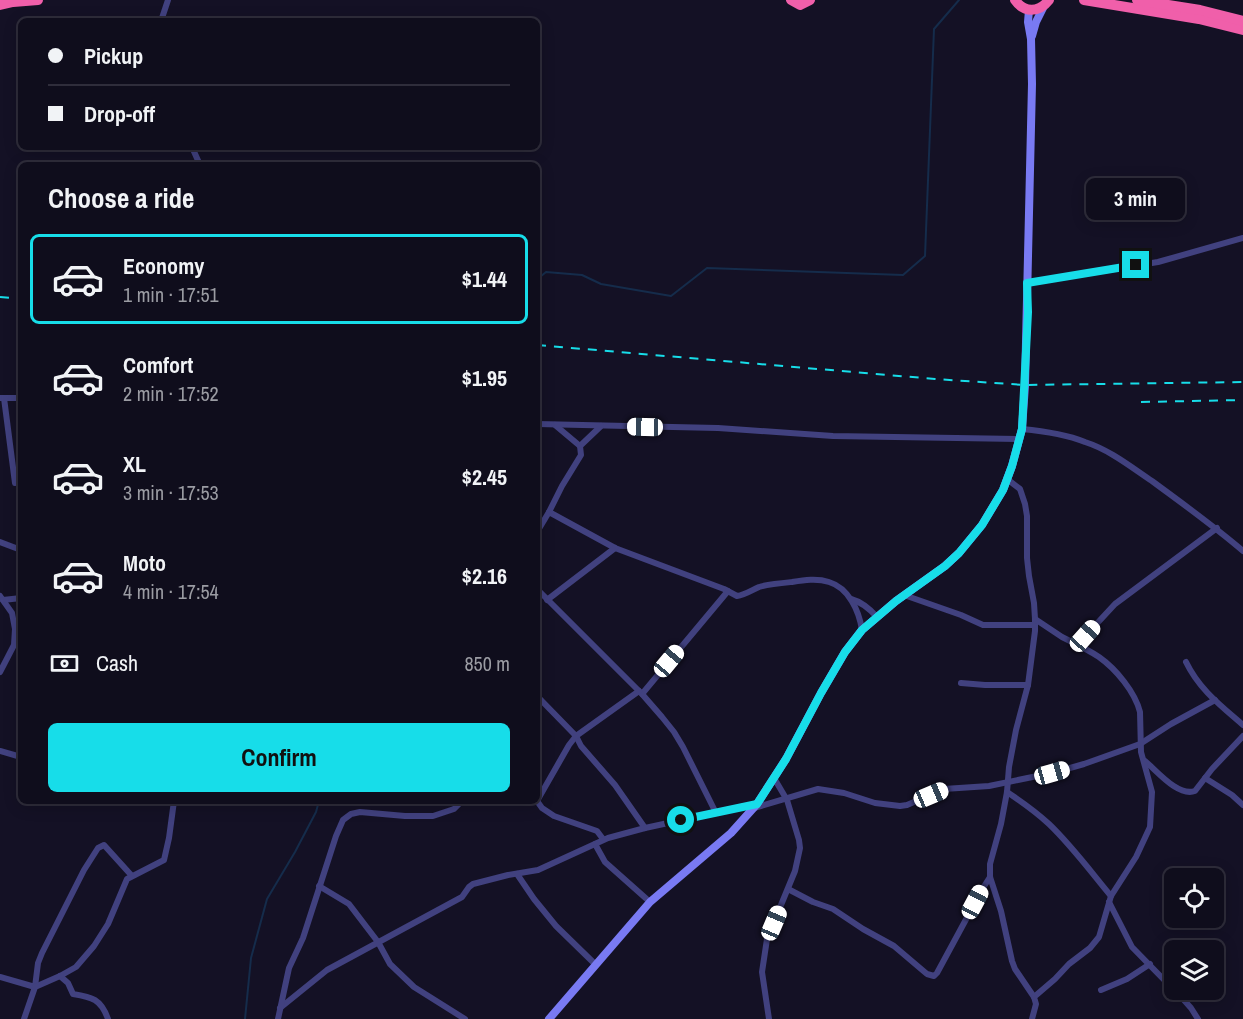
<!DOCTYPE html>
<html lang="en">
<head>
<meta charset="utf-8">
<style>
  body { margin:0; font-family:"Archivo Narrow",sans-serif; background:#181625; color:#f1f3f6; height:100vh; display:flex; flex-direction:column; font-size:22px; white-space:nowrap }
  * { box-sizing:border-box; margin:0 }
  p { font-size:20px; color:#9b9ca3 }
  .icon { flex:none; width:33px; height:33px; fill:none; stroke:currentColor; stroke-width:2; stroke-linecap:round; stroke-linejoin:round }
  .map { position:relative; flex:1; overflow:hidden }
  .panel { position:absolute; left:18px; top:162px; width:522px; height:642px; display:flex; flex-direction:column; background:#0f0d1c; border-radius:9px; box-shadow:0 3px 15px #0003,0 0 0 2px #2f2d3b }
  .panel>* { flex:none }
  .guide { position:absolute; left:18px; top:18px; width:522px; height:132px; border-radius:9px; box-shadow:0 3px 15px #0003,0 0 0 2px #2f2d3b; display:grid; align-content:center; height:132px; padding:0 30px; background:#0f0d1c }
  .buttons { position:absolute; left:1164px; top:868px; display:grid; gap:12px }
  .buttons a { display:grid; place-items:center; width:60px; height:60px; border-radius:9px; background:#0f0d1c; box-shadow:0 3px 15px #0003,0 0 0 2px #2f2d3b; font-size:30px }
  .end { position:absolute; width:27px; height:27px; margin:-14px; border:8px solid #17dde9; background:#111; box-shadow:0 0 0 3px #111 }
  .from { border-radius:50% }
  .bubble { position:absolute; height:42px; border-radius:9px; background:#0f0d1c; box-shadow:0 3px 15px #0003,0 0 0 2px #2f2d3b; font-size:20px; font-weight:800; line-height:42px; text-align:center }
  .car { position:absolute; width:18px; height:36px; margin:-18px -9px; border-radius:8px; box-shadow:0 0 4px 2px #0007; background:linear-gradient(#fff 24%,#345 0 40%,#fff 0 76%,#345 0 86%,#fff 0) }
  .guide b { display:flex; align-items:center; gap:21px; height:57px; font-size:22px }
  .guide b+b { border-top:2px solid #2f2d3b }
  .guide i { width:15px; height:15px; background:#f1f3f6 }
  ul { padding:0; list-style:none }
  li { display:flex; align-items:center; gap:18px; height:90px; margin:0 12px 9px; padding:0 18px; border:3px solid transparent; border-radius:9px }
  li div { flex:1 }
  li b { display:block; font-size:22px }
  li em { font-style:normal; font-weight:800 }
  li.selected { border-color:#17dde9 }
  li>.icon { width:54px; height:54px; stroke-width:1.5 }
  h2 { padding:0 30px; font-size:27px; line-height:72px }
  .pay { display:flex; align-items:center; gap:15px; height:66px; padding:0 30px; font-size:22px }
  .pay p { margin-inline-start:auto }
  .button { display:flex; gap:12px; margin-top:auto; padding:12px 30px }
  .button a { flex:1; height:69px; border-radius:9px; background:#17dde9; color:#111; font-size:24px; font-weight:800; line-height:69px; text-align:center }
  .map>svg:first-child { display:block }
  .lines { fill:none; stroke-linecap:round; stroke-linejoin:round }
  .stream { stroke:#152c4b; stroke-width:2 }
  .street { stroke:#41417f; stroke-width:6 }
  .secondary { stroke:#797af3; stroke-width:8 }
  .highway { stroke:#f05faa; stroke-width:10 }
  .rail { stroke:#17dde9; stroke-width:2; stroke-dasharray:9 8; stroke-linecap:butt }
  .route { stroke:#17dde9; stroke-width:8 }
</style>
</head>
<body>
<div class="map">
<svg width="1243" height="1019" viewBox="0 0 1243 1019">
  <rect width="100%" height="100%" fill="#141125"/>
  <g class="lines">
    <g class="stream">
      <polyline points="540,277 546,272 582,275 601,284 671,296 707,268 903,275 925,256 934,29 959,0"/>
      <polyline points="538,305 540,282"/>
      <polyline points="245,1019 251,958 267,899 295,852 316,812 319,801"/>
    </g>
    <g class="street">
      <polyline points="161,21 168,0"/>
      <polyline points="192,147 200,165"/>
      <polyline points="1027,283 1158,262 1243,238"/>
      <polyline points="1,398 21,398"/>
      <polyline points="4,398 15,483"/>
      <polyline points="537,424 718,428 833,436 1020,439"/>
      <polyline points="555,425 580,446"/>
      <path d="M1022,429C1043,431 1065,434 1085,442C1110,450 1131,467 1152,481C1183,504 1214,526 1243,551"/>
      <polyline points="1007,479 1020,489 1025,504 1027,516 1027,558 1029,576 1034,603 1035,619 1035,631 1028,685 1016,730 1009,767 1007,792 1001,824 990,864 990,877 1001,911 1012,961 1015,969 1034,997"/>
      <path d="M549,512L615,548L724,589L737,596C745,595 752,590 759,587C769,584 781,583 792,582C804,580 817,578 829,582C849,588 859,611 862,630"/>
      <polyline points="537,532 549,512 562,486 581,455 580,446 601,426"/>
      <polyline points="0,542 21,550"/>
      <polyline points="537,589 642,694 662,717 674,732 683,747 716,813"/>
      <polyline points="904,595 961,615 983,625 1035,625"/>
      <polyline points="0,596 12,613 15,629 14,645 0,672"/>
      <path d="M851,599C862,602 869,608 877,617"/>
      <polyline points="3,600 21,598"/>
      <polyline points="547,600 615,548"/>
      <polyline points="1077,645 1115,604 1217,528"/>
      <path d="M1186,662C1199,689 1220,705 1243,725"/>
      <polyline points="961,683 985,685 1028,685"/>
      <polyline points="642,694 728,591"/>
      <polyline points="537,696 576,736 581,746 615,785 645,828"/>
      <polyline points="0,751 21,757"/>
      <path d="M1145,761C1157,771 1178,797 1195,791L1212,769L1243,736"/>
      <polyline points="1205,778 1232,795 1243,805"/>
      <path d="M1007,792C1022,802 1036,812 1049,824C1072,846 1091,872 1111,896"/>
      <polyline points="537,801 569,745 576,736 639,691"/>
      <polyline points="537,801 542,808 554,816 597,831 603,839"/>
      <polyline points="754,808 818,789 844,793 875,803 900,806 907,805 944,789 989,786 1052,773 1084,764 1140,744 1171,724 1215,700"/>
      <polyline points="595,844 605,862 650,902"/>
      <polyline points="517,874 534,899 556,926 596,965"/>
      <polyline points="319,886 349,904 378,942 390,964 414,987 465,1019"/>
      <polyline points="788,889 813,902 833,909 863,929 894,946 927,974 934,976 937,973 983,888 990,877"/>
      <polyline points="1109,902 1132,947 1174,990"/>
      <path d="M60,976L68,983L73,994C92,997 101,999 108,1019"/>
      <polyline points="0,977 35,987 38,963 42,953 84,870 98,848 104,845 132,876"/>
      <polyline points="1101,990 1127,979 1150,964"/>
      <polyline points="1175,990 1191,1008 1198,1019"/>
      <polyline points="280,1008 327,970 462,897 469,887 473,884 508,875 538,870 608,838 645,828 756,804"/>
      <polyline points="24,1019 35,987 60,976 76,967 94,946 108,924 127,879 164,860 169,838 174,801"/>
      <polyline points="278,1019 289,968 303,938 336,836 343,820 351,814 360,812 405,816 433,816 454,809 462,801"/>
      <polyline points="769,1019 762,972 767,939 795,871 800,848 799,840 787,800 774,778"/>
      <path d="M1032,1019L1036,1004L1034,997L1055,979L1069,964L1090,948L1099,937L1111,896L1136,857L1150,827L1152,792L1141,752L1140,712C1135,692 1116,669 1099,657C1087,649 1074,643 1062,637C1053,631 1044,625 1035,619"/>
    </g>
    <g class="secondary">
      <polyline points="1032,36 1036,22 1044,6"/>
      <polyline points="549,1019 650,902 731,833 757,804 786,759 821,693 845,652 862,630 896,601 945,566 959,553 982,525 1003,490 1012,466 1022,429 1025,385 1032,84 1031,39 1028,22 1029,10"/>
    </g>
    <g class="highway">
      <polyline points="791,0 800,5 810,0"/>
      <path d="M1015,0C1024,13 1039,13 1049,0"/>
      <polyline points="1084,0 1199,19 1243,30"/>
      <polyline points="1137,0 1200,10 1243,21"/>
      <polyline points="0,5 13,2 38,0"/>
    </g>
    <g class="rail">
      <polyline points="0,297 21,299"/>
      <polyline points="537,345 935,379 1025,385 1243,382"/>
      <polyline points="1141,402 1243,400"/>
    </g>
  </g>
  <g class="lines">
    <polyline class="route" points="681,820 757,804 786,759 821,693 845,652 862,630 896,601 945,566 959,553 982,525 1003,490 1012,466 1022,429 1028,312 1027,283 1136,265"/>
  </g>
</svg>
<div class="buttons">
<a><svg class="icon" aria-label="locate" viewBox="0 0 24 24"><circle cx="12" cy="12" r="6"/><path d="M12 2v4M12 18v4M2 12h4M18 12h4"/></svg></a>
<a><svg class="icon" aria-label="layers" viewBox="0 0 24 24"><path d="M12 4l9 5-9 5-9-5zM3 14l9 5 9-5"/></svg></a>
</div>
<i class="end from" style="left:681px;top:820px"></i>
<i class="end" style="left:1136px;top:265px"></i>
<div class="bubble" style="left:1086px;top:178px;width:99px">3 min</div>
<i class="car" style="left:645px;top:427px;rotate:271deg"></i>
<i class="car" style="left:1085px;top:636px;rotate:42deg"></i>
<i class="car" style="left:669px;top:661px;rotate:40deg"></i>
<i class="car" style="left:1052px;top:773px;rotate:74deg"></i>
<i class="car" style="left:931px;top:795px;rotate:67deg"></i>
<i class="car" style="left:975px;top:902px;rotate:28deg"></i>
<i class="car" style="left:774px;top:923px;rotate:23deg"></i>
<div class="guide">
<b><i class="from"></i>Pickup</b>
<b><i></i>Drop-off</b>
</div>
<section class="panel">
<h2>Choose a ride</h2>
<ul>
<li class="selected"><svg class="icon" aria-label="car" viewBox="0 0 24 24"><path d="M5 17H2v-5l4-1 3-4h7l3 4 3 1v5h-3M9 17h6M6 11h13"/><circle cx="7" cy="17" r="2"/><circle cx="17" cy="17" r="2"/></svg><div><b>Economy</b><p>1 min · 17:51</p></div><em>$1.44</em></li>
<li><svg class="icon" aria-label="car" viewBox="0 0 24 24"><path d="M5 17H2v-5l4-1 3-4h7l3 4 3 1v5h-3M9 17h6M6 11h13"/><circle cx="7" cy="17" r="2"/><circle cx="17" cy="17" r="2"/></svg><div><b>Comfort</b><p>2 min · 17:52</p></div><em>$1.95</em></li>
<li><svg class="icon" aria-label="car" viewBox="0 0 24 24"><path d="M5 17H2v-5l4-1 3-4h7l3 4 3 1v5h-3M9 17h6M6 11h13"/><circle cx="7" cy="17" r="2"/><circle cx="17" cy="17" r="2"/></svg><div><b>XL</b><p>3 min · 17:53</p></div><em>$2.45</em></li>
<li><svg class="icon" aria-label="car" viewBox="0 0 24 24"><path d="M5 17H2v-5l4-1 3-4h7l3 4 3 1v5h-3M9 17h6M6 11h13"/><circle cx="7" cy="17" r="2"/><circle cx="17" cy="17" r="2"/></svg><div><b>Moto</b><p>4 min · 17:54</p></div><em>$2.16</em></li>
</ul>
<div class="pay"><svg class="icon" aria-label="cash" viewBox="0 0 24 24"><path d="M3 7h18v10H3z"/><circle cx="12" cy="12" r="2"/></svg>Cash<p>850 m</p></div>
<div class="button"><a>Confirm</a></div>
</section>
</div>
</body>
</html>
